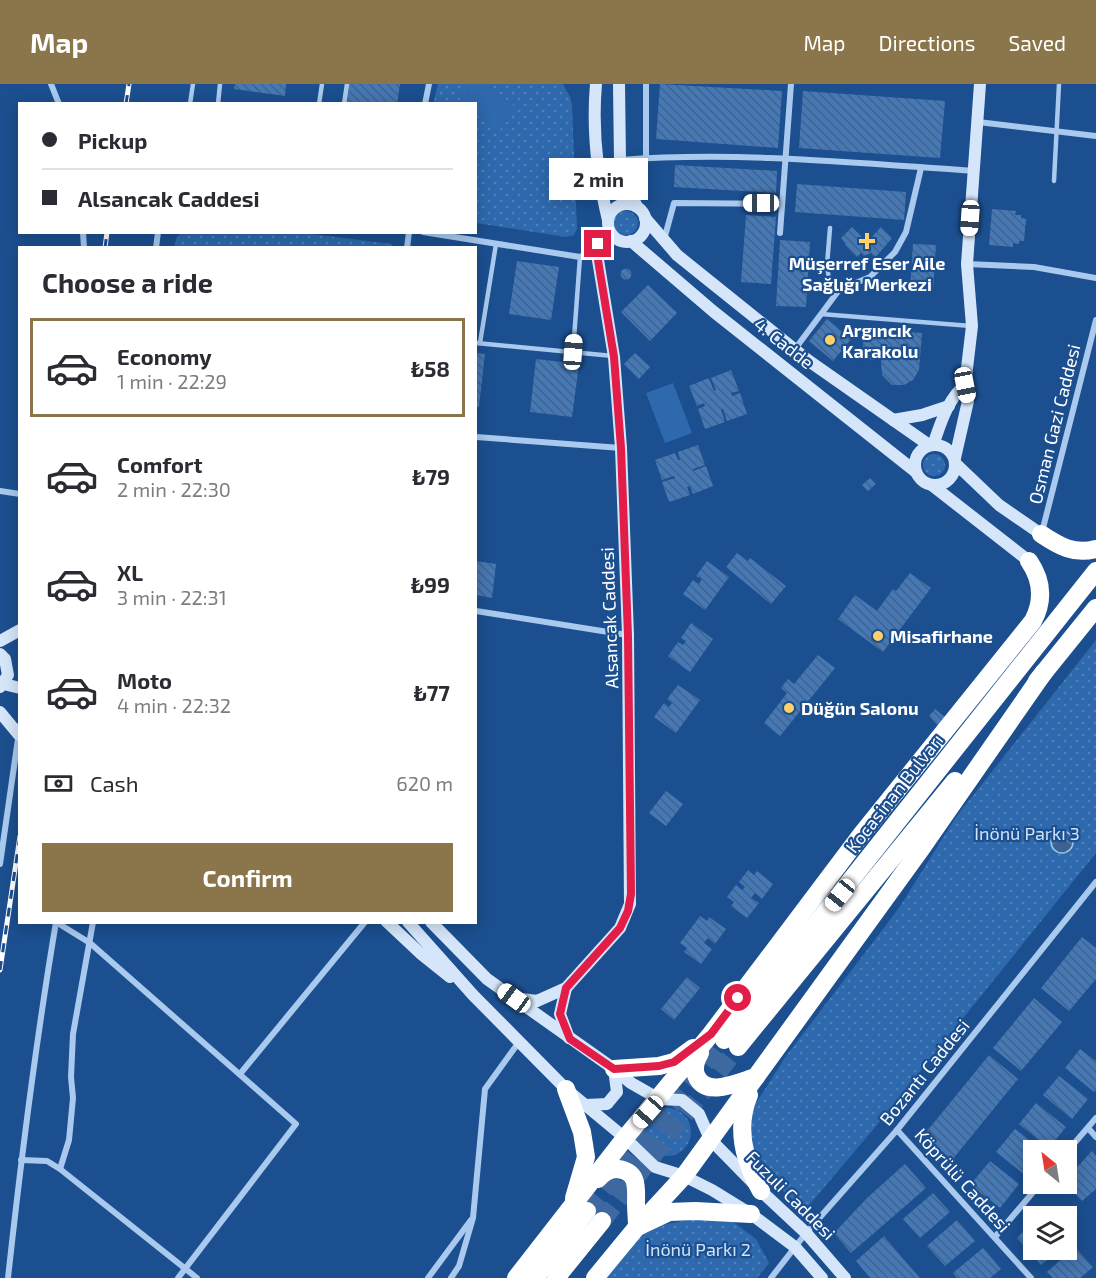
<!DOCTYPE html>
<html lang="en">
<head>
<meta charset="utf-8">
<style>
  body { margin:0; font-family:"Exo 2",sans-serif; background:#f7f7f7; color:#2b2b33; height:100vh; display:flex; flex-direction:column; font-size:22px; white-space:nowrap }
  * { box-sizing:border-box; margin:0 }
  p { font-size:20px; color:#7c7c81 }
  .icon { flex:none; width:33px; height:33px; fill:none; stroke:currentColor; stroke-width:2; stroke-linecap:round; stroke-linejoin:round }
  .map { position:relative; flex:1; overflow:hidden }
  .side { position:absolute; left:18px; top:162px; width:459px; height:678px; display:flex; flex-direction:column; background:#fff; border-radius:0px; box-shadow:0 3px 15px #0003 }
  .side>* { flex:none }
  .top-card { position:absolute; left:18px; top:18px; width:459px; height:132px; border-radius:0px; box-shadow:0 3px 15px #0003; display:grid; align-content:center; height:132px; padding:0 24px; background:#fff }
  .needle { width:39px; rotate:330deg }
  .controls { position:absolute; left:1023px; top:1056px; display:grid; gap:12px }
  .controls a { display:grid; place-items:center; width:54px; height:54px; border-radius:0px; background:#fff; box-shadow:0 3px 15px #0003; font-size:30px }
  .end { position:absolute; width:27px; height:27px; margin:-14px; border:8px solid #e11d48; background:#fff; box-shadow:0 0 0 3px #fff }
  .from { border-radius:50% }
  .bubble { position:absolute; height:42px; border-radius:0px; background:#fff; box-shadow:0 3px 15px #0003; font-size:20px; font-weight:700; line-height:42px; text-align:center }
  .car { position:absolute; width:18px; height:36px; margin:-18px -9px; border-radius:8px; box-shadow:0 0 4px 2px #0007; background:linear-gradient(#fff 24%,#345 0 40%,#fff 0 76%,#345 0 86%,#fff 0) }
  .top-card b { display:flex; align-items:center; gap:21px; height:57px; font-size:22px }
  .top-card b+b { border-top:2px solid #e1e1e2 }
  .top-card i { width:15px; height:15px; background:#2b2b33 }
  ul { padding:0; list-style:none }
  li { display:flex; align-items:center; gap:18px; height:99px; margin:0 12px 9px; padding:0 12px; border:3px solid transparent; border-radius:0px }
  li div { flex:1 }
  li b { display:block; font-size:22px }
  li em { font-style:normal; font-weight:700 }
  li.on { border-color:#8a764a }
  li>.icon { width:54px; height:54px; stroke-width:1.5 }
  h2 { padding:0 24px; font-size:27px; line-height:72px }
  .pay { display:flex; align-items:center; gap:15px; height:66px; padding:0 24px; font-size:22px }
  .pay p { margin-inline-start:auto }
  .primary-button { display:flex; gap:12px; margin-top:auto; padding:12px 24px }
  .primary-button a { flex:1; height:69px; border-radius:0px; background:#8a764a; color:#fff; font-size:24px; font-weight:700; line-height:69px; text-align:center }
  header { display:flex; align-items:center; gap:36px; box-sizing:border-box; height:84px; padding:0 30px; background:#8a764a; color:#fff }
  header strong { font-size:28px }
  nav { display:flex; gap:33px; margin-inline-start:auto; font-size:21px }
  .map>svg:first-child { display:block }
  .grass { fill:url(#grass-dots) }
  .garden { fill:#2e69ad }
  .water { fill:url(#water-waves); stroke:#9cc4f0; stroke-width:1.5 }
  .building { fill:url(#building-back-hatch) }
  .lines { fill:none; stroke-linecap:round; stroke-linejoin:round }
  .highway-tunnel { stroke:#3d69a0; stroke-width:18; stroke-dasharray:18 9; stroke-linecap:butt }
  .lane { stroke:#a9c9ee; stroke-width:4.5 }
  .street { stroke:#a9c9ee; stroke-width:6 }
  .secondary { stroke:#d6e6fa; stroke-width:12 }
  .highway { stroke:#fff; stroke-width:18 }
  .rail-casing { stroke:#fff; stroke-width:5 }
  .rail { stroke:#1b4f8f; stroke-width:3; stroke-dasharray:9; stroke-linecap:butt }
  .route { stroke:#e11d48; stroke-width:8 }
  .poi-dot { fill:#ffd166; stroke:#1b4f8f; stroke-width:2 }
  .labels { text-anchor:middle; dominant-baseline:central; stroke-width:4.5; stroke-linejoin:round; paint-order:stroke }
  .poi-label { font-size:18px; font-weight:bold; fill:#fff; stroke:#1b4f8f; text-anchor:start }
  .street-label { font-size:18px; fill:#fff; stroke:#1b4f8f }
  .park-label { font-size:18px; fill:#cfe3fa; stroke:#1b4f8f }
</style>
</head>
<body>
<header>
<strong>Map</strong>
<nav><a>Map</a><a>Directions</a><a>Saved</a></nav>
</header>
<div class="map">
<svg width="1096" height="1194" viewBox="0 0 1096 1194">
  <defs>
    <pattern id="grass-dots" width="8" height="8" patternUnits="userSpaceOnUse" patternTransform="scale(1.5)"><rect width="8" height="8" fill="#2e69ad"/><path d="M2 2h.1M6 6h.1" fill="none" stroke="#4d80b9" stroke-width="1.8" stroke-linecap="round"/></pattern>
    <pattern id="water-waves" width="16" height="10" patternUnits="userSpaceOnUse" patternTransform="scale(1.5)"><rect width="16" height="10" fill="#3c6290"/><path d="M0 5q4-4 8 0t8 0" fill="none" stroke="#597aa1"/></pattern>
    <pattern id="building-back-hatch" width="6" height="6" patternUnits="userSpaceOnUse" patternTransform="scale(1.5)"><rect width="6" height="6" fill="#4478b7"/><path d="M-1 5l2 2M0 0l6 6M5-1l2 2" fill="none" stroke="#486282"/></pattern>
  </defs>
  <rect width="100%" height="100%" fill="#1b4f8f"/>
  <g class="grass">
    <polygon points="438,0 563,0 570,13 572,21 577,145 574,151 566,153 476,139 476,20 433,20"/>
    <circle cx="626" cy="139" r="12"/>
    <polygon points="181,148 295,148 392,160 392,164 174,163 176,155"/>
    <circle cx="934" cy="381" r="11"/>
    <polygon points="1096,556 1096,769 877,1041 805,1126 766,1092 757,1076 749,1052 751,1027 786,972 899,824 956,733"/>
    <circle cx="667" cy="1048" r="24"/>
    <polygon points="693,1135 732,1137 756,1155 769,1179 757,1194 599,1194 647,1144"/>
  </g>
  <g class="garden">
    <polygon points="471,0 486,0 517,24 498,48 476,30 476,20 463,19 459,16"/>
    <polygon points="673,299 692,349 665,359 646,309"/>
  </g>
  <circle class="water" cx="1062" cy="758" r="11"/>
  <g class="building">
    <polygon points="235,0 286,0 285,12 234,5"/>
    <polygon points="348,0 400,0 397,20 345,20"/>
    <polygon points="660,0 782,7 778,64 656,55"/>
    <polygon points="803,7 945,17 940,74 799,64"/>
    <polygon points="675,81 777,87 776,109 674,103"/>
    <polygon points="797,100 906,108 904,136 795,128"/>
    <polygon points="992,125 1016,127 1015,131 1021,131 1021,134 1026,135 1024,157 1019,157 1019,160 1013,159 1013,163 989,161"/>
    <polygon points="746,131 776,133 771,200 741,198"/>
    <polygon points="852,143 863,154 866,151 870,155 881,143 892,154 875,174 871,169 864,172 861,169 857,173 845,161 846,160 841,154"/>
    <polygon points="780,156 810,158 806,223 776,222"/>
    <polygon points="913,160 936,161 933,207 910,206"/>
    <polygon points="517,177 559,183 551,236 509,230"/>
    <circle cx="626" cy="190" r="5.5"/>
    <polygon points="648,201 677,229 650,257 621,228"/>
    <polygon points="827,235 851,255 833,277 809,257"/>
    <polygon points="864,245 922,249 919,286 913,296 904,301 892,301 882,291 881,276 862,275"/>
    <polygon points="476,269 485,270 479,323 476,322"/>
    <polygon points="635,269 650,283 639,295 624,280"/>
    <polygon points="536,275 579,280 572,333 530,328"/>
    <polygon points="731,286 739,307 731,309 732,312 740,309 747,330 727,337 723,325 721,325 725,338 705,345 698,325 705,322 704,319 697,322 689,302 709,294 714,307 716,306 711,294"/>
    <polygon points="698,361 705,381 693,385 693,387 706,382 713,402 693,410 690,402 687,403 690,411 669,418 662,398 675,394 674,392 662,396 655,376 675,369 678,376 680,376 678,368"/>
    <polygon points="870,394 876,400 868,407 862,401"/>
    <polygon points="737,469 748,477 750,474 786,502 771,520 726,483"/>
    <polygon points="476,477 496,480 492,514 476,511"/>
    <polygon points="707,477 729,493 705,526 683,510 693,496 699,500 702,495 696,492"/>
    <polygon points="910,489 931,504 883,568 838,535 855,511 877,527 893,505 896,507"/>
    <polygon points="691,539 713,555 690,588 668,572 678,558 683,561 686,557 681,554"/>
    <polygon points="818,571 835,584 780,652 764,639 787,609 781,604 788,595 794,600"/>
    <polygon points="678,601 700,616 676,649 654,633 664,619 669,623 672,619 667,615"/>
    <polygon points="935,625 945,633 938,642 929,632"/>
    <polygon points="666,707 683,720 666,742 649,729"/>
    <polygon points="748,786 754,791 757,787 773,800 762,815 755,809 751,814 759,819 747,834 731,822 734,818 727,813 736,801 742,806 745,803 739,798"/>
    <polygon points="700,832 707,837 709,833 726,845 715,860 708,854 704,859 712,865 701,880 684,868 687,864 680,859"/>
    <polygon points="1082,853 1096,864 1096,895 1069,927 1041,904"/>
    <polygon points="687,893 700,904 674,936 661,925"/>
    <polygon points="1034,914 1062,938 1021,987 993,964"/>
    <polygon points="1080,965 1096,977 1096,1006 1094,1008 1065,984"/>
    <polygon points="989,971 1018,995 952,1076 923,1052"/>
    <polygon points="1059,992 1088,1015 1072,1035 1043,1011"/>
    <polygon points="1036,1019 1066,1043 1049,1064 1019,1040"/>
    <polygon points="1015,1045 1042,1066 1034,1066 1034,1083 1026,1092 996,1068"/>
    <polygon points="1092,1067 1096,1072 1096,1105 1082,1117 1066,1099 1066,1095"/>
    <polygon points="990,1077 1019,1100 1000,1124 970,1101"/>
    <polygon points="905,1080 926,1104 851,1169 834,1149 868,1113"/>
    <polygon points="933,1109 950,1128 920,1154 903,1135"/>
    <polygon points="957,1136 975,1157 945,1182 927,1162"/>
    <polygon points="1034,1136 1034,1166 1059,1166 1041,1181 1017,1154"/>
    <polygon points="884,1152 904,1176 920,1194 870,1194 856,1177"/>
    <polygon points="1075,1163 1093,1183 1080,1194 1053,1194 1047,1188"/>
    <polygon points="983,1164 1001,1185 990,1194 957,1194 953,1189"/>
  </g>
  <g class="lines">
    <g class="highway-tunnel">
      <polyline points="587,1127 724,956"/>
      <polyline points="602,1137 738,963"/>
    </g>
    <g class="lane">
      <polyline points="190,20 193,0"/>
      <polyline points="218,20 220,0"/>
      <polyline points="319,20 322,0"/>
      <polyline points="344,20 347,0"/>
      <polyline points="1054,97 1059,0"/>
      <polyline points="830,144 827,181 829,196 839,206"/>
      <polyline points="821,230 971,242"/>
      <polyline points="476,259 613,272"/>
      <polyline points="480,259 496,160"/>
      <polyline points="573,268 580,173"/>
    </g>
    <g class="street">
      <polyline points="51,0 59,20"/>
      <polyline points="646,0 646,74"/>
      <polyline points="425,20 429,0"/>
      <polyline points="978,38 1096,52"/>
      <path d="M620,76C737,67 857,79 974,87"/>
      <polyline points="83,148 84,164"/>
      <polyline points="423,148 580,173 596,164"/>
      <polyline points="780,149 791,0"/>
      <polyline points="664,156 674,119 782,120"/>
      <polyline points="156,164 158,148"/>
      <polyline points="407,164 409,148"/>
      <polyline points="967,180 1034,183 1096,194"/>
      <polyline points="795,265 839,206 870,193 895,168 906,148 921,84"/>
      <polyline points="476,353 621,364"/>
      <polyline points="0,407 20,410"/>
      <polyline points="1042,448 1096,236"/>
      <polyline points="476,527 627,551"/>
      <polyline points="0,780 20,641"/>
      <polyline points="56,838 90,859 296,1040 178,1194"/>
      <polyline points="240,990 365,838"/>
      <polyline points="1088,1044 1096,1053"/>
      <polyline points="897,1046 1031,1194"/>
      <polyline points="1066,1069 1096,1034"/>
      <polyline points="21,1076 47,1077 60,1085 197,1194"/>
      <polyline points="60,1085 69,1056 73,1014 71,993 73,950 93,838"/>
      <polyline points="995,1153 1040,1100"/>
      <path d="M8,1194C21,1075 36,957 56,838"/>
      <polyline points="428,1194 471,1136"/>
      <polyline points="451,1194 459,1182 473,1134 485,1005 519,958"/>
      <polyline points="771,1194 806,1149 897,1046 1096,798"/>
    </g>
    <g class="secondary">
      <path d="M596,0C592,46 597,91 608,136"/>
      <polyline points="619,0 620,76 626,99 637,123"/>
      <circle cx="627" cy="139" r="19"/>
      <polyline points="645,134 677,171 809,277 929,361"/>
      <polyline points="631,157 714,228 916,388"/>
      <polyline points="893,336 922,331 949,322"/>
      <circle cx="935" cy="381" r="20"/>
      <path d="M933,361C941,339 947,316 965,301"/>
      <polyline points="955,374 968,317 965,301 972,242 967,180 980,0"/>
      <polyline points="956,380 999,421 1041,450"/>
      <polyline points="933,402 1029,477"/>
      <polyline points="0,557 20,546"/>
      <polyline points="0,570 5,575 8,591 0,603"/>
      <polyline points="0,599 20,604"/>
      <polyline points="0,628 19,651"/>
      <polyline points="387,838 420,869 450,893"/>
      <polyline points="408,838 473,911 566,1005 625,1054 655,1083 684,1092 712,1106 751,1130 795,1163 822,1194"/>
      <polyline points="431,838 487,895 614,985 631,999 659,1015 682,1016 699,1030 710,1055 761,1107 806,1149 845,1194"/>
      <polyline points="566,904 560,930 569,954"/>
      <polyline points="514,914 537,917 566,904 620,844 630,820 628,551 621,364 614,273 596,164 601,156 611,150"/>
      <polyline points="586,1021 607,1020 617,1008 614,985"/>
    </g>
    <g class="highway">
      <path d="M1041,450C1059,462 1074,471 1096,465"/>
      <polyline points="1037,597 1096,524"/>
      <polyline points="724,956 1096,487"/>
      <polyline points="738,963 955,697"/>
      <path d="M700,969C696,976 693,983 696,991C705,1015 739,998 756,993"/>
      <polyline points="614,985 659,982 674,978 693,964"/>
      <polyline points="566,1005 582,1048 586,1073 574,1114"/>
      <path d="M749,1011C735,1044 744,1077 761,1107"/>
      <path d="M598,1095C603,1089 609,1084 618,1085C639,1088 636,1104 636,1119C636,1127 637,1135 637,1143L669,1128L695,1127L751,1130"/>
      <path d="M516,1194L625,1054L711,950L861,751L1033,537C1044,516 1042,496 1029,477"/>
      <polyline points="535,1194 587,1127"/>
      <polyline points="556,1194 602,1137"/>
      <polyline points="595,1194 637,1143 684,1092 921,765 1044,588"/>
    </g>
    <defs>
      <g id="rail">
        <polyline points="126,20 129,0"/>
        <polyline points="105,164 107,148"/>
        <polyline points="0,886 20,752"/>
      </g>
    </defs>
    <use href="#rail" class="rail-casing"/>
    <use href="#rail" class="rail"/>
  </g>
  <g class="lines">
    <polyline class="route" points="598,160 596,164 614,273 621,364 628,552 631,810 628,827 620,844 566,904 560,930 570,955 614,985 659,982 674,978 711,950 738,914"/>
  </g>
  <g class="poi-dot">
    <path d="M864 148h6v6h6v6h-6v6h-6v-6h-6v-6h6z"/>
    <circle cx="830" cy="256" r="6"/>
    <circle cx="878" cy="552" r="6"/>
    <circle cx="789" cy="624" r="6"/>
  </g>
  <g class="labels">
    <g class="poi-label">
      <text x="867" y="179" text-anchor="middle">Müşerref Eser Aile<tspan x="867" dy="21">Sağlığı Merkezi</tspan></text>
      <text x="842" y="246">Argıncık<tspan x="842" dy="21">Karakolu</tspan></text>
      <text x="890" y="552">Misafirhane</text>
      <text x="801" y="624">Düğün Salonu</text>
    </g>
    <g class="street-label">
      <text transform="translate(784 259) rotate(38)">4. Cadde</text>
      <text transform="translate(1054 340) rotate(-76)">Osman Gazi Caddesi</text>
      <text transform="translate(609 534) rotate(-92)">Alsancak Caddesi</text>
      <text transform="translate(894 709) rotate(-52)">Kocasinan Bulvarı</text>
      <text transform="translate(924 988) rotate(-51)">Bozantı Caddesi</text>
      <text transform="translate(963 1096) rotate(48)">Köprülü Caddesi</text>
      <text transform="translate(791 1111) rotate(45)">Fuzuli Caddesi</text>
    </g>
    <g class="park-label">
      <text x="1027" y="749">İnönü Parkı 3</text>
      <text x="698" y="1165">İnönü Parkı 2</text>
    </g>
  </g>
</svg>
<div class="controls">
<a><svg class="needle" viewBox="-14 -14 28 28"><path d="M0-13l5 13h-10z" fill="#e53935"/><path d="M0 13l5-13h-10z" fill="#7c7c81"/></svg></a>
<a><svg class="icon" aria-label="layers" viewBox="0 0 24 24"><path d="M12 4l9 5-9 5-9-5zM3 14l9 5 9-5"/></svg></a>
</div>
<i class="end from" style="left:738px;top:914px"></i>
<i class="end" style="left:598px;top:160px"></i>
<div class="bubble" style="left:549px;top:74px;width:99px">2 min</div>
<i class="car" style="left:761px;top:119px;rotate:270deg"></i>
<i class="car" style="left:970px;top:134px;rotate:184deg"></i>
<i class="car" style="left:573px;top:268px;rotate:4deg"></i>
<i class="car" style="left:965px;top:301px;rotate:169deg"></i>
<i class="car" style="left:840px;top:811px;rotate:219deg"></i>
<i class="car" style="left:514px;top:914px;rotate:306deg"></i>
<i class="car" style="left:648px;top:1028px;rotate:221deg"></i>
<div class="top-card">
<b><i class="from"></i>Pickup</b>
<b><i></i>Alsancak Caddesi</b>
</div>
<section class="side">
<h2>Choose a ride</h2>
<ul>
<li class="on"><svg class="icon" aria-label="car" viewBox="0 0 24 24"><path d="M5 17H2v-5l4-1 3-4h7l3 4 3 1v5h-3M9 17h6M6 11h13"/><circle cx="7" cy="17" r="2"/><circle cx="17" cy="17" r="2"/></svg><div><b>Economy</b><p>1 min · 22:29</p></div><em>₺58</em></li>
<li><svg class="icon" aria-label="car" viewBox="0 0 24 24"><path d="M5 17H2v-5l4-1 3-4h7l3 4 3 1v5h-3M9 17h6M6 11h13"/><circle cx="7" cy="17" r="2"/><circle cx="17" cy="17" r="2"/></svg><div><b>Comfort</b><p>2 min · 22:30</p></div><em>₺79</em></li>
<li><svg class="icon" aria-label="car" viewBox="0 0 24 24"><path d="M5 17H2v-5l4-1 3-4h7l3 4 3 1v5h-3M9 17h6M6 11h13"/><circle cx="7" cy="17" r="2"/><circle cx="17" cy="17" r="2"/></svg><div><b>XL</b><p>3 min · 22:31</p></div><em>₺99</em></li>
<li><svg class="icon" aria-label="car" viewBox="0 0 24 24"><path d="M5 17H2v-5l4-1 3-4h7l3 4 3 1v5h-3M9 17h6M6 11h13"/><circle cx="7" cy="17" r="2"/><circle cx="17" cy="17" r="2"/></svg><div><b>Moto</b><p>4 min · 22:32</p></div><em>₺77</em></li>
</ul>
<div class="pay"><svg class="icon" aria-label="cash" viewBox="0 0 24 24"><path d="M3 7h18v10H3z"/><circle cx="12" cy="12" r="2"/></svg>Cash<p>620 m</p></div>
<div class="primary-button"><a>Confirm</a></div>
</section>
</div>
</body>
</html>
